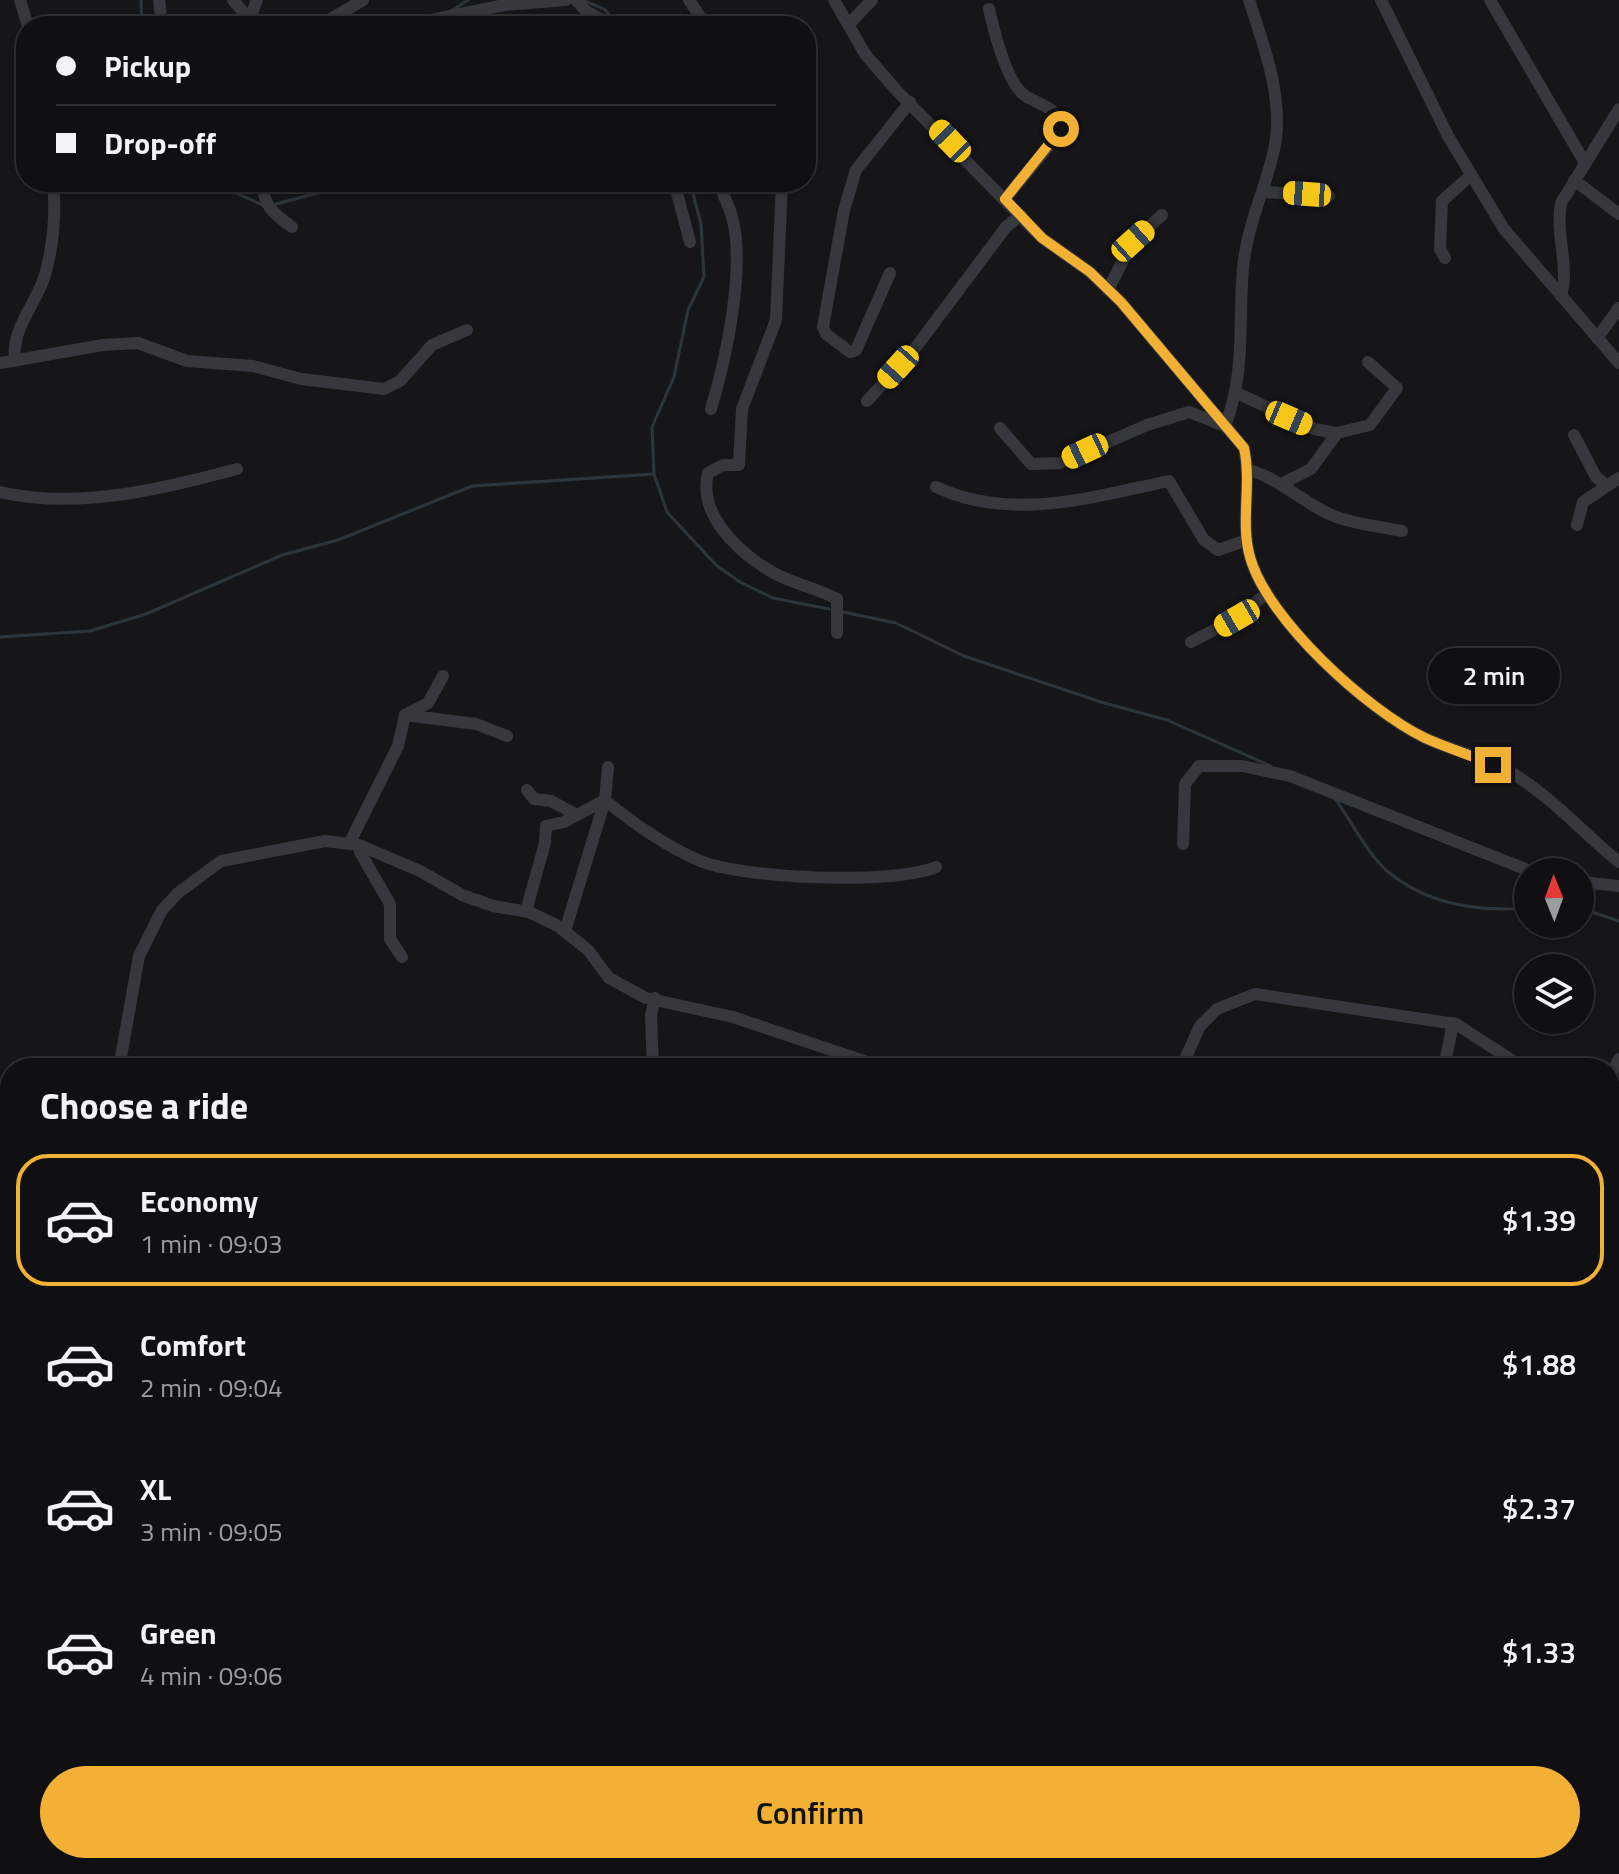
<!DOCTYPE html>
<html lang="en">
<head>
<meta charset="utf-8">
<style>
  body { margin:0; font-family:"Titillium Web",sans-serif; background:#19191b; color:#f1f3f6; height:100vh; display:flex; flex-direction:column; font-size:30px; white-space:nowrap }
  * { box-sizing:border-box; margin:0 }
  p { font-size:26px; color:#9c9d9f }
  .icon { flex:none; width:44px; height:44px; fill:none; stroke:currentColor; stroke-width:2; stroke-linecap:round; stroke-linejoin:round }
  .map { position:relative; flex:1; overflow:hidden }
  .side { position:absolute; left:0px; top:1058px; width:1620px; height:816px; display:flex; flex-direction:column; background:#101012; border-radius:32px 32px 0 0; box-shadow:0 2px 6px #0004,0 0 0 2px #303032 }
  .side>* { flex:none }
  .top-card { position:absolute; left:16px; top:16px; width:800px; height:176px; border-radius:32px; box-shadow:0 2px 6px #0004,0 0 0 2px #303032; display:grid; align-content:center; height:176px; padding:0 40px; background:#101012 }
  .needle { width:52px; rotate:359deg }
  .tools { position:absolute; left:1514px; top:858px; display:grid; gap:16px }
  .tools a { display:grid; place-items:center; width:80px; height:80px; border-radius:50%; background:#101012; box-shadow:0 2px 6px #0004,0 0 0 2px #303032; font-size:40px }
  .end { position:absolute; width:36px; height:36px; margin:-18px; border:10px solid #f2b134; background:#111; box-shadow:0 0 0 4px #111 }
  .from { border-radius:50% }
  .bubble { position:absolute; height:56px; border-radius:28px; background:#101012; box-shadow:0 2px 6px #0004,0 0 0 2px #303032; font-size:26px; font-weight:600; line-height:56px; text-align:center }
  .car { position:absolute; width:24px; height:48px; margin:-24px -12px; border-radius:10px; box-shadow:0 0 6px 2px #0007; background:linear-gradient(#f5c518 24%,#345 0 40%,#f5c518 0 76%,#345 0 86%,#f5c518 0) }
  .top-card b { display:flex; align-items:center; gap:28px; height:76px; font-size:30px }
  .top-card b+b { border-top:2px solid #303032 }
  .top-card i { width:20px; height:20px; background:#f1f3f6 }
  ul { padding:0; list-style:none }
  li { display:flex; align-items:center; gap:24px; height:132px; margin:0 16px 12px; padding:0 24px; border:4px solid transparent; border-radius:32px }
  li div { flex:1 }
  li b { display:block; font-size:30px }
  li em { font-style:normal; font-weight:600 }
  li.selected { border-color:#f2b134 }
  li>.icon { width:72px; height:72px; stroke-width:1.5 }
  h2 { padding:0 40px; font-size:36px; line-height:96px }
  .button { display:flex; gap:16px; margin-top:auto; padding:16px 40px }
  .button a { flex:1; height:92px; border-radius:48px; background:#f2b134; color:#111; font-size:32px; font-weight:600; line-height:92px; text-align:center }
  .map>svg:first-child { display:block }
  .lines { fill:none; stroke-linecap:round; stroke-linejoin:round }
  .stream { stroke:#2c353c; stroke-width:3 }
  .minor { stroke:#37383d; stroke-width:12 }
  .route { stroke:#f2b134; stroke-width:10 }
</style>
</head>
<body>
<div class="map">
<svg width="1619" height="1874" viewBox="0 0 1619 1874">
  <rect width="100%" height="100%" fill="#161618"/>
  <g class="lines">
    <g class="stream">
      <polyline points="141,0 142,26"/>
      <polyline points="583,0 604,9 621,26"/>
      <polyline points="451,11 468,0"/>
      <polyline points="220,182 225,188 265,206"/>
      <polyline points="690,182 701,224 704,277 688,310 674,377 652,427 654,474 667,512 716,565 740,582 773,598 829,609"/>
      <polyline points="272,205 318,193"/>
      <polyline points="843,612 896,623 964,656 1101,702 1167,720 1271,766"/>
      <polyline points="0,637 90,631 146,614 282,555 338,540 472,486 654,474"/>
      <path d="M1336,800C1351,821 1367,853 1387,871C1427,905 1478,912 1528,908"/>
      <polyline points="1580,908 1619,921"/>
    </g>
    <g class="minor">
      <polyline points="20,0 28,26"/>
      <polyline points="159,0 162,26"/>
      <polyline points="233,0 249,19"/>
      <polyline points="576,0 586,11 585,26"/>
      <polyline points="689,0 706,26"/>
      <path d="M834,0L865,54L897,91L1042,238L1090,272L1121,302L1244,448C1252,484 1240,522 1250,557C1267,619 1368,711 1425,738C1453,751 1484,757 1510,772C1550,795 1583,833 1619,862"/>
      <polyline points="1381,0 1448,136 1504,229 1619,363"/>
      <polyline points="1490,0 1585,163"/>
      <path d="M989,9C994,31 1007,86 1027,97C1045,107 1046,104 1064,121L1057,136L1005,199"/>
      <polyline points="586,11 613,26"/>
      <polyline points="849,24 872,0"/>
      <polyline points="247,26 257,0"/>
      <polyline points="319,26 363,0"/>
      <polyline points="402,26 504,5 566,0"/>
      <polyline points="1574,180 1619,214"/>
      <path d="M263,182C262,205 274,214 292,227"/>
      <polyline points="311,182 317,189 325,182"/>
      <polyline points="674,182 690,242"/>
      <path d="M782,182L776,320L742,409L739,465H723L708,473C698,513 735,549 767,569C788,583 815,587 837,599V633"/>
      <polyline points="1264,192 1329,196"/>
      <polyline points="1445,258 1440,249 1442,201 1470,176"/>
      <polyline points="890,273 856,350 850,352 826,334 823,327 844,210 856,170 910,102"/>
      <polyline points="1108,290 1133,241 1162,215"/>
      <path d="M1561,296C1570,265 1555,235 1561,203L1619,109"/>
      <polyline points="1597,338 1619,308"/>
      <path d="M15,361C11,328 36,305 45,275C53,246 56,212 53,182"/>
      <polyline points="0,363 103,345 138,343 187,361 253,366 301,379 384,389 400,381 432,345 467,330"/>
      <polyline points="1237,393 1314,429 1337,433"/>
      <polyline points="867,401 913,351 1006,227 1021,215"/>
      <path d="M711,409C726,359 746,267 732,217C729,205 722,193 718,182"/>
      <path d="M1225,426C1246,372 1238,325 1243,269C1246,228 1265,190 1274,150C1285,101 1264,46 1249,0"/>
      <polyline points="1000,428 1031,464 1060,463 1147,425 1189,412 1222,425"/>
      <polyline points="1574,435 1596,477 1605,484"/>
      <path d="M1249,470C1280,479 1300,500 1327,513C1351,524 1377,526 1402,531"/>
      <polyline points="1283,483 1311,469 1337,433 1370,425 1397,388 1368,362"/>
      <path d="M936,487C1010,522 1093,497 1169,481L1204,540L1218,550L1247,540"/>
      <path d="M0,492C79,510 160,489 237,469"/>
      <polyline points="1577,525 1583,502 1619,478"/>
      <polyline points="1191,642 1237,618 1266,594"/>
      <polyline points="405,715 428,703 443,676"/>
      <polyline points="527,790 534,799 551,801 577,815"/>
      <path d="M605,800C634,824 664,845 698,860C740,879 894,885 936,867"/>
      <polyline points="350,842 398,746 405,715 476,724 507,736"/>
      <polyline points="1183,844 1185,784 1199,766 1242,766 1290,776 1533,872"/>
      <polyline points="359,845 360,852 390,904 390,939 402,957"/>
      <polyline points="1580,882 1619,886"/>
      <polyline points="526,911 545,843 546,826 564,822 605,800"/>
      <polyline points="565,931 605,800 608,767"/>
      <polyline points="119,1068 139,956 162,910 178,893 221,861 325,841 359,845 420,871 462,895 493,906 529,912 558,926 588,950 609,978 646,998 733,1017 885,1068"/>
      <polyline points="653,1068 651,1015 655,998"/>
      <polyline points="1181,1068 1200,1026 1217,1009 1255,994 1456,1024 1524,1068"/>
      <polyline points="1444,1068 1453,1023"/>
      <polyline points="1610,1077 1619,1059"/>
      <polyline points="1610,1090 1619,1093"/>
      <polyline points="1610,1430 1619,1432"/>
      <polyline points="0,1596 10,1594"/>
      <polyline points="1610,1662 1619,1664"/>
      <polyline points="1610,1740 1619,1741"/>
      <polyline points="0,1761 10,1758"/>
      <polyline points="900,1864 900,1871 912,1874"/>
      <polyline points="1351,1864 1352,1867"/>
      <polyline points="1542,1864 1543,1874"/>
      <polyline points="462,1870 463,1864"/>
    </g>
  </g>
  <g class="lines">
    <path class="route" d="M1061,129L1005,199L1042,238L1090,272L1121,302L1244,448C1252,484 1240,522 1250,557C1267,619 1367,710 1425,738C1447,748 1471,755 1493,765"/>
  </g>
</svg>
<div class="tools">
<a><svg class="needle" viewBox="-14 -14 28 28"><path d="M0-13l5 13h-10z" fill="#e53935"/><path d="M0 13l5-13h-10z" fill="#9c9d9f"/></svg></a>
<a><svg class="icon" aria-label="layers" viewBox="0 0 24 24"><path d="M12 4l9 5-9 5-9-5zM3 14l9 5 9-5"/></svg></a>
</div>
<i class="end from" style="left:1061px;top:129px"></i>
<i class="end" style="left:1493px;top:765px"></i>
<div class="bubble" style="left:1428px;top:648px;width:132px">2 min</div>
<i class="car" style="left:950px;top:141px;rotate:316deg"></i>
<i class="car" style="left:1307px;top:194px;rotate:274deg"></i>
<i class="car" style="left:1133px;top:241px;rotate:48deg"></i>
<i class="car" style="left:898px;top:367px;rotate:222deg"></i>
<i class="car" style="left:1289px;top:418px;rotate:113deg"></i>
<i class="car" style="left:1085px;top:451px;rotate:245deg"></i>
<i class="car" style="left:1237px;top:618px;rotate:240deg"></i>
<div class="top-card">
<b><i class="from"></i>Pickup</b>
<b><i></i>Drop-off</b>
</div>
<section class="side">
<h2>Choose a ride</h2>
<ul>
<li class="selected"><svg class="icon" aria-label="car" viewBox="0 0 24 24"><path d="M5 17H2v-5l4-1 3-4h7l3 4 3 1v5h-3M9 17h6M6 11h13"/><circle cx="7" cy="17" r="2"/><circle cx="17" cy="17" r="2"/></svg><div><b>Economy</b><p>1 min · 09:03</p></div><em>$1.39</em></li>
<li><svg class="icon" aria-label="car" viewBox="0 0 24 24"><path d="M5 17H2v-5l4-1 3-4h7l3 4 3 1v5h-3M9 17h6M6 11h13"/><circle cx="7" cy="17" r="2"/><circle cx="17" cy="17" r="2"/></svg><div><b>Comfort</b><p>2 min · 09:04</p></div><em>$1.88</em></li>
<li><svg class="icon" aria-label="car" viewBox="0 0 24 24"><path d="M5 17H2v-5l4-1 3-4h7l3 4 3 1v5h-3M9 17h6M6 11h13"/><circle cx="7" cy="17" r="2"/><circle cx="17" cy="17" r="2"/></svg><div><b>XL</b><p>3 min · 09:05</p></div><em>$2.37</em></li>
<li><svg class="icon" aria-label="car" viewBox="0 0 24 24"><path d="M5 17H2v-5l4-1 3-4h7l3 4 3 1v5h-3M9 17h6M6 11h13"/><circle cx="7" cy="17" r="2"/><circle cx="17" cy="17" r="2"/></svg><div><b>Green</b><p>4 min · 09:06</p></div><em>$1.33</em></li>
</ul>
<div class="button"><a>Confirm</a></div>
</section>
</div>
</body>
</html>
